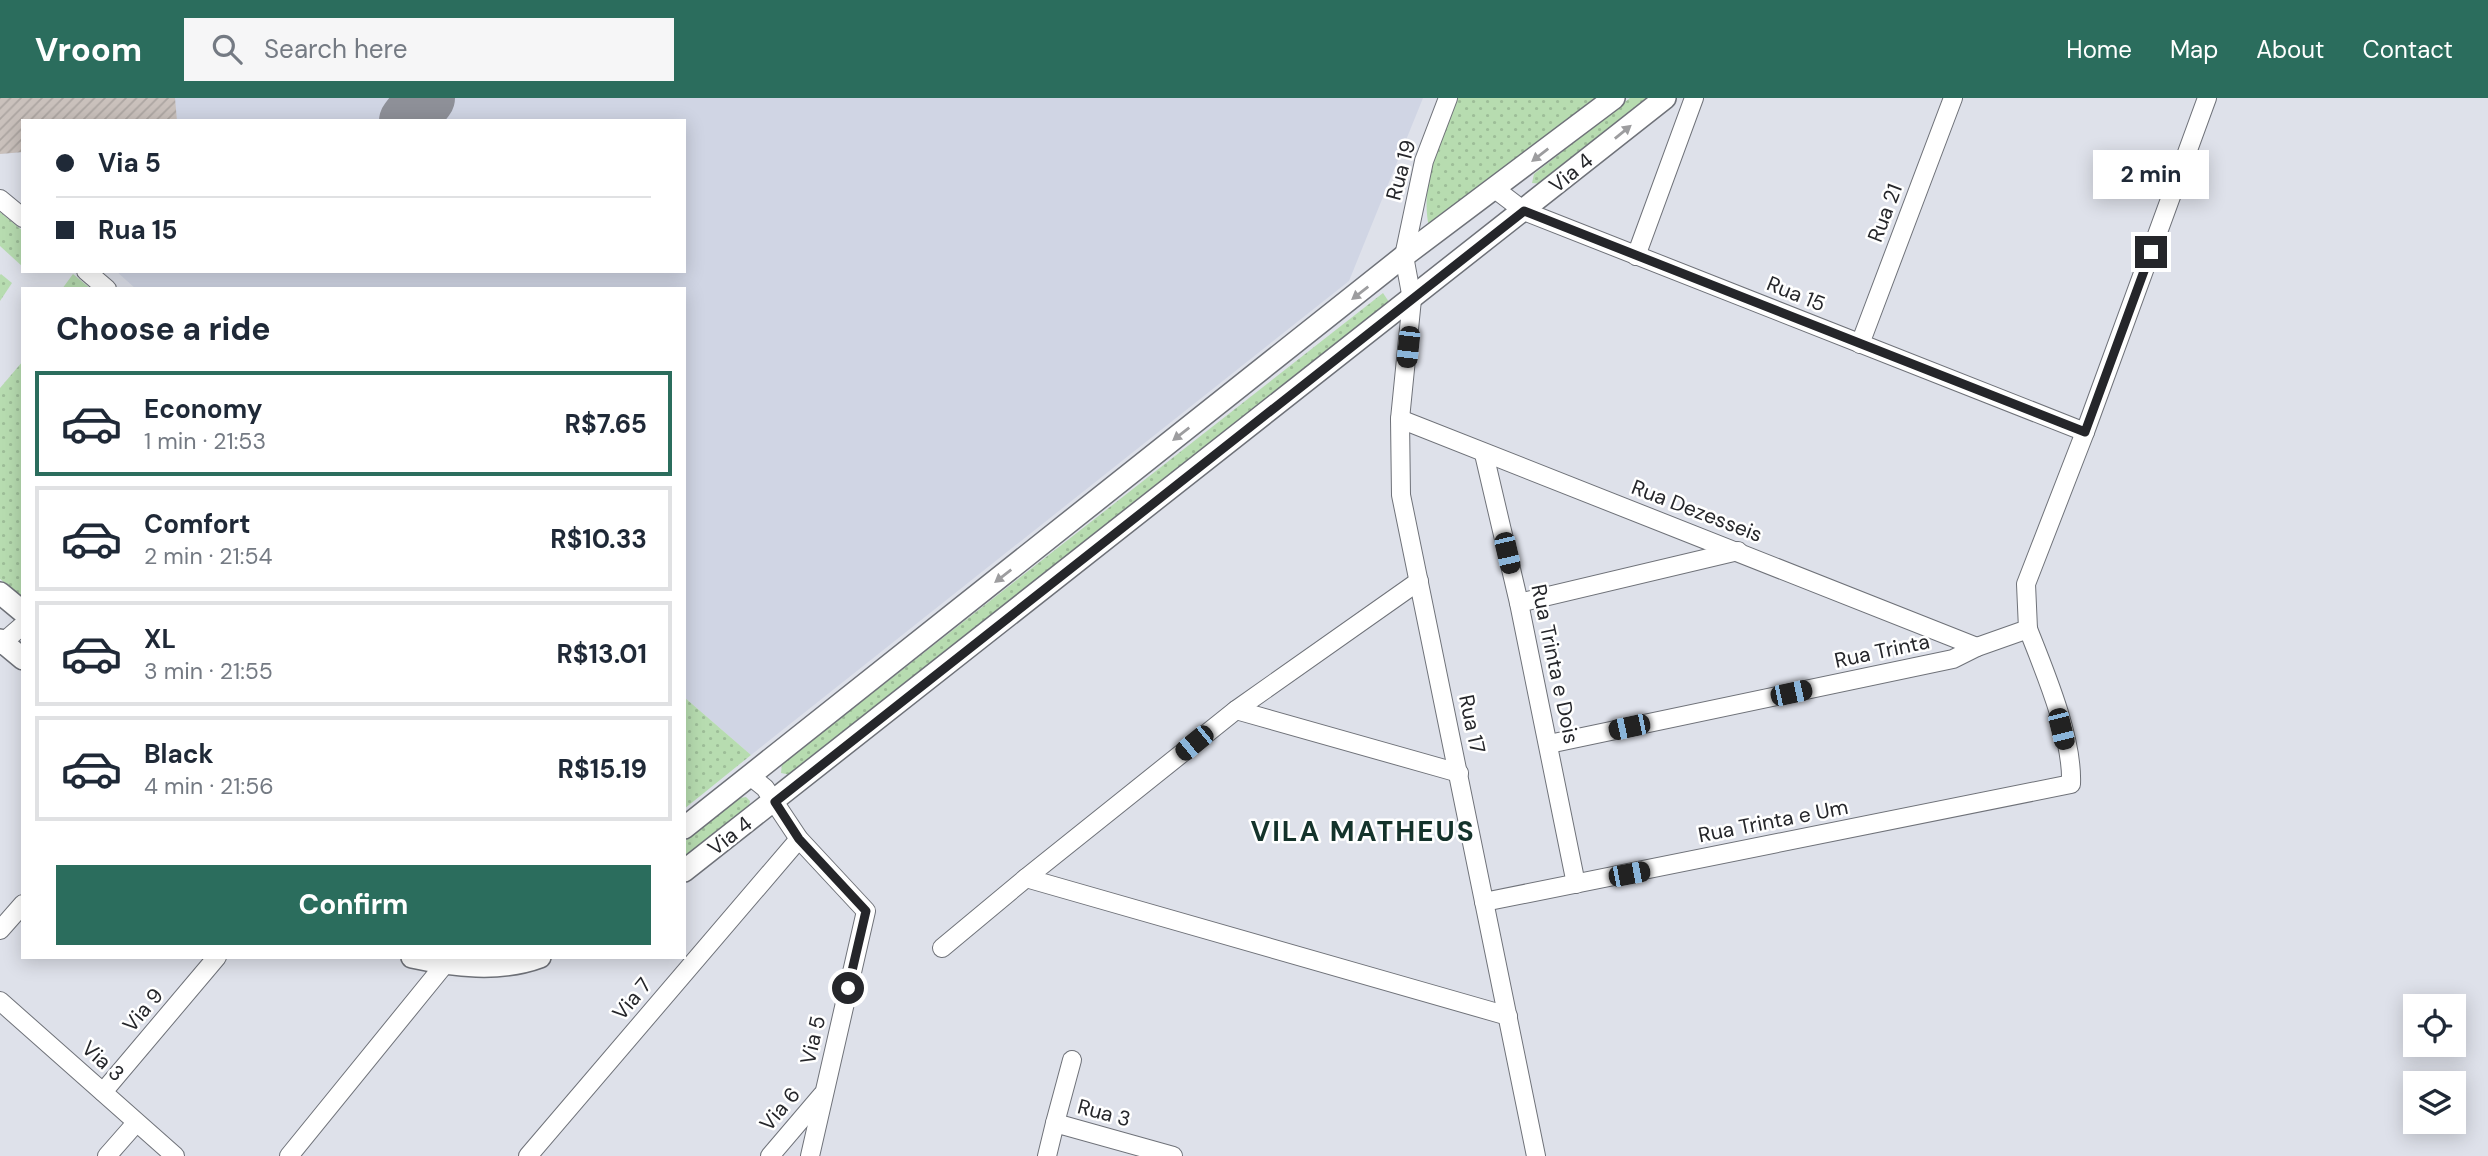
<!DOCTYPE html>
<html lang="en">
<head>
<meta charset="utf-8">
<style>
  body { margin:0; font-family:"DM Sans",sans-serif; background:#f6f6f7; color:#1f2937; height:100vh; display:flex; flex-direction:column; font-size:26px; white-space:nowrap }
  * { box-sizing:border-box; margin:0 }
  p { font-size:23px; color:#747a83 }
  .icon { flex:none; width:38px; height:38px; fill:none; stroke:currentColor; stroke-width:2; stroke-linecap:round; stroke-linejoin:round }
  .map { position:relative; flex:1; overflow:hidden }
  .details { position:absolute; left:21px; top:189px; width:665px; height:672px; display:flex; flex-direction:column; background:#fff; border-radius:0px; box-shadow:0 4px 18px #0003 }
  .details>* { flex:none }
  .guide { position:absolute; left:21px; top:21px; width:665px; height:154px; border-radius:0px; box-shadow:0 4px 18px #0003; display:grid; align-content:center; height:154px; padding:0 35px; background:#fff }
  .controls { position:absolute; left:2403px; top:896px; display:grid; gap:14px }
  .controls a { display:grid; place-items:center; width:63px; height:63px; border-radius:0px; background:#fff; box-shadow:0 4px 18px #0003; font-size:35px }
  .end { position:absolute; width:32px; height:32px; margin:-16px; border:9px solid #25262a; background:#fff; box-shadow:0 0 0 4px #fff }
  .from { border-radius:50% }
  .bubble { position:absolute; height:49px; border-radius:0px; background:#fff; box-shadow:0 4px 18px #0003; font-size:23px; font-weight:700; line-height:49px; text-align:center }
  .car { position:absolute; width:21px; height:42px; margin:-21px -10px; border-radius:9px; box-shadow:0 0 5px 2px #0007; background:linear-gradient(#222 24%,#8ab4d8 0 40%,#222 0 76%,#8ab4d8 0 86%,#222 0) }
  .guide b { display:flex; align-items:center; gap:24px; height:66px; font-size:26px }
  .guide b+b { border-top:2px solid #e0e1e3 }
  .guide i { width:18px; height:18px; background:#1f2937 }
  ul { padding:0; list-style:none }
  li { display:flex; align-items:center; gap:21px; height:105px; margin:0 14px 10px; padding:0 21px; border:4px solid #e0e1e3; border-radius:0px }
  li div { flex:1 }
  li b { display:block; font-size:26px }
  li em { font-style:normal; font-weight:700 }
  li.on { border-color:#2b6d5d }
  li>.icon { width:63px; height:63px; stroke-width:1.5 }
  h2 { padding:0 35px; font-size:32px; line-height:84px }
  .button { display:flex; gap:14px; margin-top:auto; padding:14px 35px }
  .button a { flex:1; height:80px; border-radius:0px; background:#2b6d5d; color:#fff; font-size:28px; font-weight:700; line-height:80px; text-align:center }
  header { display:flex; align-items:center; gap:42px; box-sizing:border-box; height:98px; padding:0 35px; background:#2b6d5d; color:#fff }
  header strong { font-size:33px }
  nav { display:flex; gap:38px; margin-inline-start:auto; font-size:24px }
  .search { width:490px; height:63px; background:#f6f6f7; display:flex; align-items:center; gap:18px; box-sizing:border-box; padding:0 24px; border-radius:0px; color:#747a83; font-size:26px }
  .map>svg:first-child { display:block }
  .built { fill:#d0d5e4 }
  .grass { fill:url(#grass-dots) }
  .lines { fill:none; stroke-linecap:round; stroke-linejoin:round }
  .taxiway { stroke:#8e9098; stroke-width:58 }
  .building { fill:url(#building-hatch) }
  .minor-casing { stroke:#6f7279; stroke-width:20 }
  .tertiary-casing { stroke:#6f7279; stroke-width:24 }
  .minor { stroke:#fff; stroke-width:18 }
  .tertiary { stroke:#fff; stroke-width:21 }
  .oneway { fill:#9d9d9f }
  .route { stroke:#25262a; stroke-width:9 }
  .labels { text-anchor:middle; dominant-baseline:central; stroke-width:5; stroke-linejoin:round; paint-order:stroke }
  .street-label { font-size:21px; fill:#25262a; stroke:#fff }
  .district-label { font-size:28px; font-weight:bold; letter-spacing:2px; fill:#14332b; stroke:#fff }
</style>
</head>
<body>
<header>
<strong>Vroom</strong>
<div class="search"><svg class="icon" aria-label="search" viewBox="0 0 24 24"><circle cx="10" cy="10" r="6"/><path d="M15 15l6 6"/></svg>Search here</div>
<nav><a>Home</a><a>Map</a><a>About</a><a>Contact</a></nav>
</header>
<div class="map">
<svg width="2488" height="1058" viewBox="0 0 2488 1058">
  <defs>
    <pattern id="grass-dots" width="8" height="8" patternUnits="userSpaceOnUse" patternTransform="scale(1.75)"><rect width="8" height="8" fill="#b7dcb0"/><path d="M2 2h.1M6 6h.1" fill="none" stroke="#9dbd98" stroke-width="1.8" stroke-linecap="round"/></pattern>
    <pattern id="building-hatch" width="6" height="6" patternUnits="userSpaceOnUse" patternTransform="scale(1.75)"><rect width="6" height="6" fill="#cac1bc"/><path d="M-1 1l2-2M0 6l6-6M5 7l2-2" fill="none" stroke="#ada6a2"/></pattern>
  </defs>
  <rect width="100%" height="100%" fill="#dee1ea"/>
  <polygon class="built" points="0,0 1423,0 1349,183 751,657 684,599 684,191 136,191 116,173 684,173 684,23 23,23 23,54 0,56"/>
  <g class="grass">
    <path d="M1458,0H1596L1429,129C1419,85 1442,41 1458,0Z"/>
    <polygon points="1630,0 1647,0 1542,86 1532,85 1534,76"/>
    <polygon points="0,114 23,133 23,169 0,148"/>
    <polygon points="1,176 12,185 0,203 0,177"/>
    <polygon points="73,176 91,191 62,191"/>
    <polygon points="1383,195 1389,204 1386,208 791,677 781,675 782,666"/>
    <polygon points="23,263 23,500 0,481 0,290"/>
    <polygon points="684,599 751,657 684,711"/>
    <polygon points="746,699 750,703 749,709 684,760 684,744 740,700"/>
  </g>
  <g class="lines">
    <polyline class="taxiway" points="408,23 426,0"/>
  </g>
  <polygon class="building" points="0,0 175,0 177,23 23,23 23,54 0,56"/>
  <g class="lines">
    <defs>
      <g id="minor">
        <polyline points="1448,0 1424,63 1404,158 1412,201 1400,321 1401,397 1536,1058"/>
        <polyline points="1495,91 1524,113 2085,334 2207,0"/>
        <polyline points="0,101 23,120"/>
        <polyline points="1636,158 1694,0"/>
        <polyline points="86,173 107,191"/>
        <polyline points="1860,246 1953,0"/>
        <polyline points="1400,321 1977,549"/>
        <polyline points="1484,356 1519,505 1576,786"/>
        <polyline points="1419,483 1236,612 1026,780 1508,918"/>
        <polyline points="1519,505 1738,453"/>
        <polyline points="0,547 23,527"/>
        <polyline points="1236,612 1459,675"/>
        <polyline points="1549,646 1953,561 1977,549 2028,531 2026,486 2085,334"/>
        <polyline points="750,678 765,690 799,741 866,813 810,1058"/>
        <path d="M1484,804L2071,686C2073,640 2045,574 2028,531"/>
        <polyline points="0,832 23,806"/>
        <polyline points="942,850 1026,780"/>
        <polyline points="0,903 175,1058"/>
        <polyline points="103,994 217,859"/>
        <polyline points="1055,1025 1072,962"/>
        <polyline points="107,1058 136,1025"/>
        <polyline points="289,1058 445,866"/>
        <polyline points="528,1058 799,741"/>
        <polyline points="770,1058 822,997"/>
        <polyline points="1047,1058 1055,1025 1173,1058"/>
      </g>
      <g id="tertiary">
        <polyline points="0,495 23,514"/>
        <polyline points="0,542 23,561"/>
        <polyline points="684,730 1404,158 1614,0"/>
        <polyline points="684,773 1665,0"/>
        <path d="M412,859C453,868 500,874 540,859"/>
      </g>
    </defs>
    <use href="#minor" class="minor-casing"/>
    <use href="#tertiary" class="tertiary-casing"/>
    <use href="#minor" class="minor"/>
    <use href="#tertiary" class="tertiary"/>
  </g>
  <defs><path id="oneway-solid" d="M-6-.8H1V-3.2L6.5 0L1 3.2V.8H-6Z" transform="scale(1.75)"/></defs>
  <g class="oneway">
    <use href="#oneway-solid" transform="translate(1623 34) rotate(-39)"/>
    <use href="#oneway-solid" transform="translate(1540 57) rotate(142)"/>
    <use href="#oneway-solid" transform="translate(1360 195) rotate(142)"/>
    <use href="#oneway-solid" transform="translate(1181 336) rotate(142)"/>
    <use href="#oneway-solid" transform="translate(1003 478) rotate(142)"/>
  </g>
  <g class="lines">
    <polyline class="route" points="848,890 866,813 799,741 775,704 1524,113 2085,334 2151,154"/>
  </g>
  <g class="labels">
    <g class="street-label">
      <text transform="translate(1401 72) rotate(-75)">Rua 19</text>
      <text transform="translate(1571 75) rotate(-39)">Via 4</text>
      <text transform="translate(1885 115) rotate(-69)">Rua 21</text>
      <text transform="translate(1796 196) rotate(22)">Rua 15</text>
      <text transform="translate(1697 413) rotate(21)">Rua Dezesseis</text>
      <text transform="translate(1882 553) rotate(-12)">Rua Trinta</text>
      <text transform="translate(1555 566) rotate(78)">Rua Trinta e Dois</text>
      <text transform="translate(1472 626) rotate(78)">Rua 17</text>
      <text transform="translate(1773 723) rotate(-11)">Rua Trinta e Um</text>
      <text transform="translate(730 738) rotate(-38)">Via 4</text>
      <text transform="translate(632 901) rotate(-50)">Via 7</text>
      <text transform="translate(143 912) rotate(-50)">Via 9</text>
      <text transform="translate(813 942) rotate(-77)">Via 5</text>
      <text transform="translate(103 963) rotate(42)">Via 3</text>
      <text transform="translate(780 1011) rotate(-50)">Via 6</text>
      <text transform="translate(1104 1015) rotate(15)">Rua 3</text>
    </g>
    <g class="district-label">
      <text x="1363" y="733">VILA MATHEUS</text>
    </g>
  </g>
</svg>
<div class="controls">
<a><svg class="icon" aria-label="locate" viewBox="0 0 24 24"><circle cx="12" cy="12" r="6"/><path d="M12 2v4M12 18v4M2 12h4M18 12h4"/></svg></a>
<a><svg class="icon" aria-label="layers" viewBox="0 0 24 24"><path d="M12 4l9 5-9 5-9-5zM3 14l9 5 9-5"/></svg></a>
</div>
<i class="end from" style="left:848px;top:890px"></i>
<i class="end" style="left:2151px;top:154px"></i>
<div class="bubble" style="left:2093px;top:52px;width:116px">2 min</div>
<i class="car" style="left:1408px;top:249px;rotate:186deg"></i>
<i class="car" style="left:1507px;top:455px;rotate:167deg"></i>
<i class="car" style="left:1791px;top:595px;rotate:78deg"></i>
<i class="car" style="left:1629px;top:629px;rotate:258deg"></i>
<i class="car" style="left:2061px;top:631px;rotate:166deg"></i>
<i class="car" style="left:1194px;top:645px;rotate:231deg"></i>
<i class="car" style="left:1629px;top:776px;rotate:79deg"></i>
<div class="guide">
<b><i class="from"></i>Via 5</b>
<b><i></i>Rua 15</b>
</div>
<section class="details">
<h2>Choose a ride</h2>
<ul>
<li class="on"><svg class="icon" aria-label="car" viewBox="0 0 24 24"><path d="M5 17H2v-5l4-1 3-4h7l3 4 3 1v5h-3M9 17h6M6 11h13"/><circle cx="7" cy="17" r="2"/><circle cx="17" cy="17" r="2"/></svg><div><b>Economy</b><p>1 min · 21:53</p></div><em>R$7.65</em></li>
<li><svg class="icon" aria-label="car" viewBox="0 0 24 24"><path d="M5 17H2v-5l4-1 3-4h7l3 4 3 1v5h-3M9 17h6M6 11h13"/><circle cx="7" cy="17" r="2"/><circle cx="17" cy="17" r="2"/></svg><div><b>Comfort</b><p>2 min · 21:54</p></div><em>R$10.33</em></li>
<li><svg class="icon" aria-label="car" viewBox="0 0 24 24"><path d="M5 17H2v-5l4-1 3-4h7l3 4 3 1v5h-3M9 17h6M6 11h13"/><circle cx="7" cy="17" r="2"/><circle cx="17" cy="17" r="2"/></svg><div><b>XL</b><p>3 min · 21:55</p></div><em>R$13.01</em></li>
<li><svg class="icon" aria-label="car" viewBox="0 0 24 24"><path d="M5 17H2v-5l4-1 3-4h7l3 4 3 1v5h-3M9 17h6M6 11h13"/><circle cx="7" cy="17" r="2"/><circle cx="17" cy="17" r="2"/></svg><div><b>Black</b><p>4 min · 21:56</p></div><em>R$15.19</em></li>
</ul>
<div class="button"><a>Confirm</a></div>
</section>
</div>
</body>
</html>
